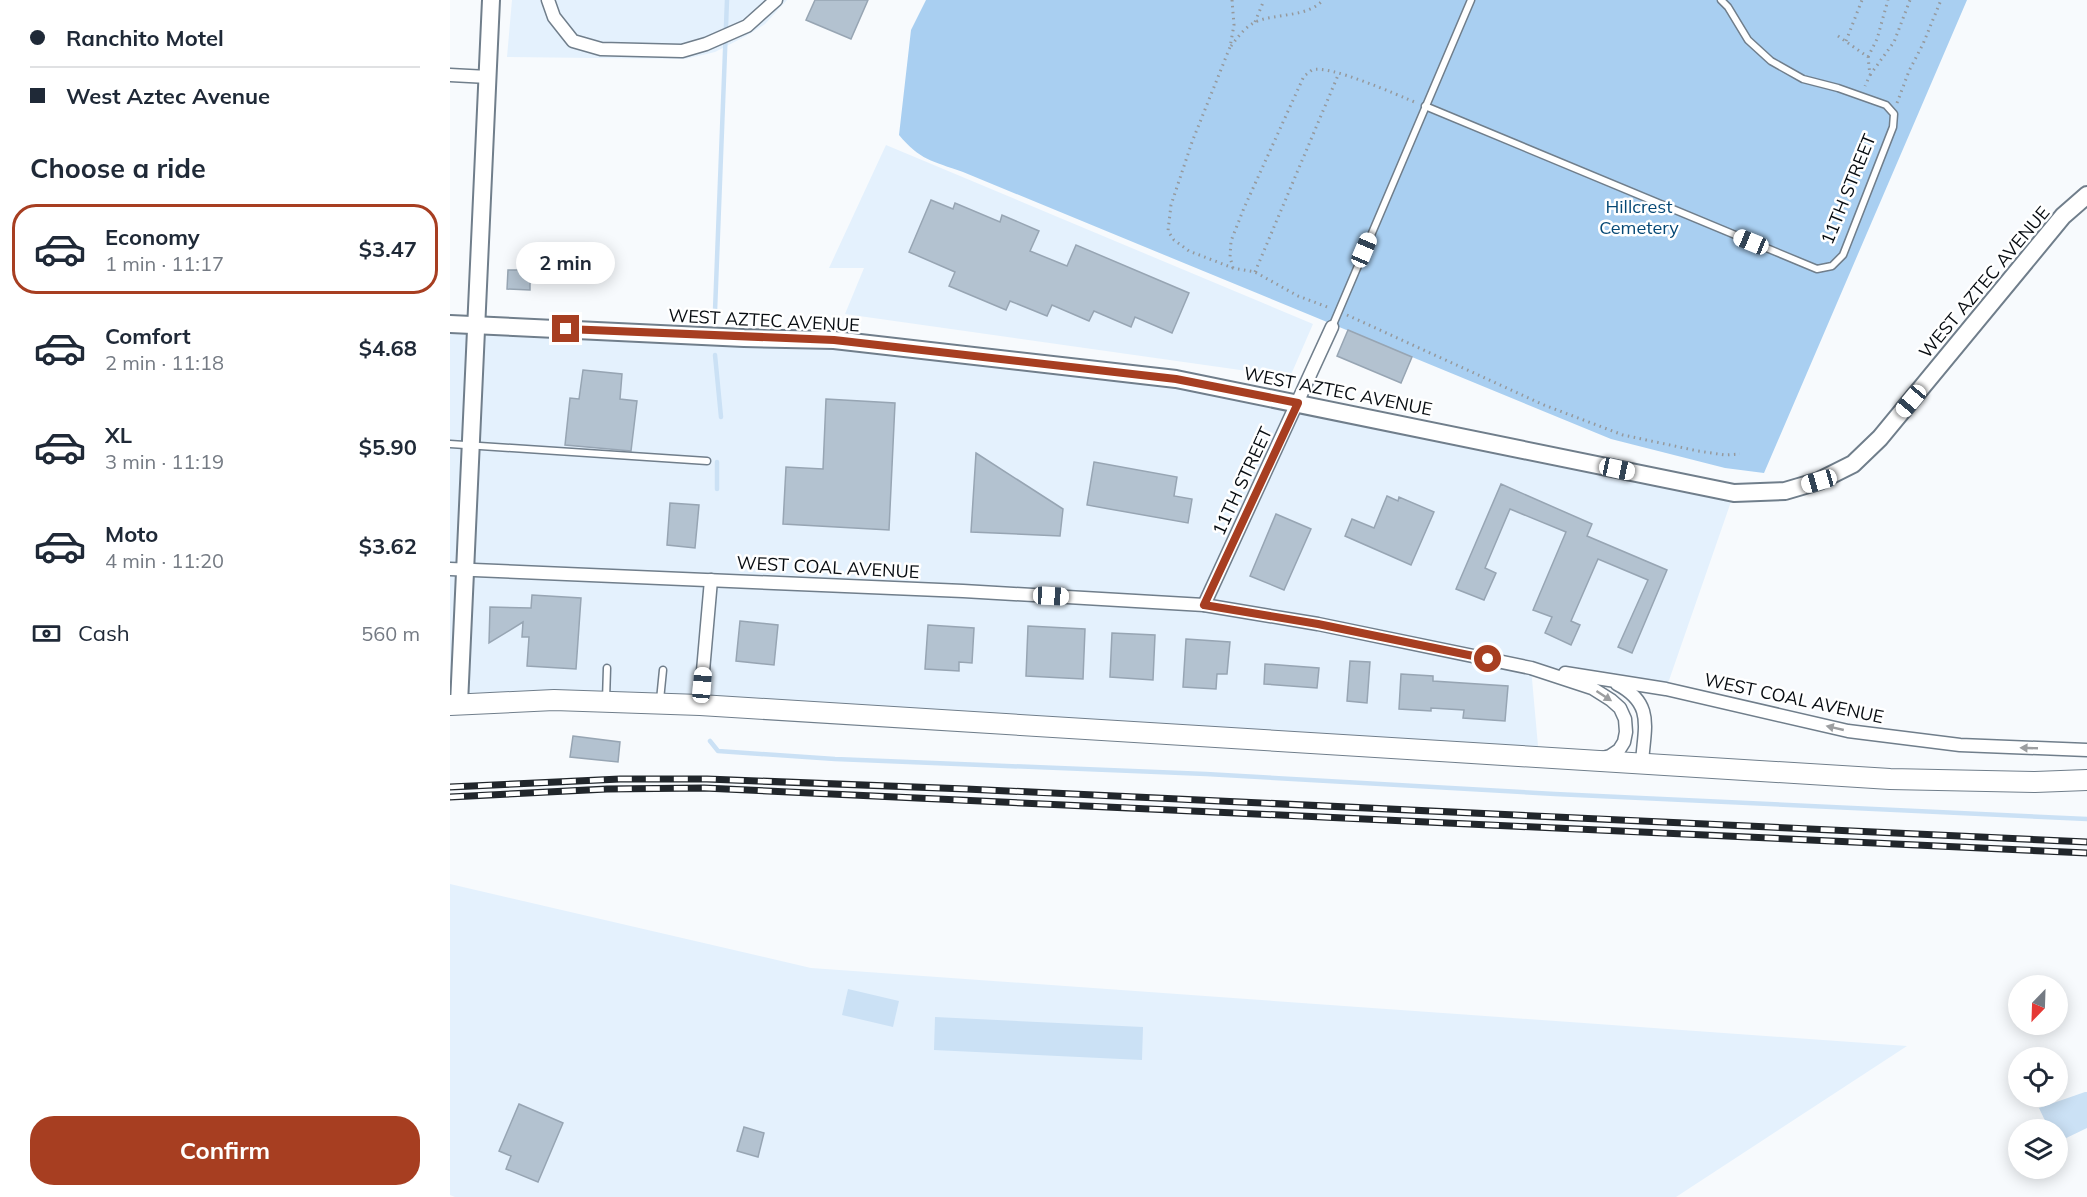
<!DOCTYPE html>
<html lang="en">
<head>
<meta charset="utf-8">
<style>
  body { margin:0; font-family:Mulish,sans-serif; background:#f2f2f3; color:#1f2937; height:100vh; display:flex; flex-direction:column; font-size:22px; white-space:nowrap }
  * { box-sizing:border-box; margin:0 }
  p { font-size:20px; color:#747a83 }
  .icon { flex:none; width:33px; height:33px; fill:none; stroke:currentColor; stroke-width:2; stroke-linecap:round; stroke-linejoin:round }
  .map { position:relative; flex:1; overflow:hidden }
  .sheet { display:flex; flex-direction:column; background:#fff; width:450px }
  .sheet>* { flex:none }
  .banner { display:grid; align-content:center; height:132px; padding:0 30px; background:#fff }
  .needle { width:39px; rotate:203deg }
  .controls { position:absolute; left:1558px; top:975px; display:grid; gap:12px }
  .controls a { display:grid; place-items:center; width:60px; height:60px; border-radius:50%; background:#fff; box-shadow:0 3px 15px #0003; font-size:30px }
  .end { position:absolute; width:27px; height:27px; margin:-14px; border:8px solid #a73e21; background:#fff; box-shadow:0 0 0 3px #fff }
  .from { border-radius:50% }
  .bubble { position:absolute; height:42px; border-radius:21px; background:#fff; box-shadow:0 3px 15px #0003; font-size:20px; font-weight:700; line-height:42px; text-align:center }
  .car { position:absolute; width:18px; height:36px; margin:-18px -9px; border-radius:8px; box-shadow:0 0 4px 2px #0007; background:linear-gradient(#fff 24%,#345 0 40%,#fff 0 76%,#345 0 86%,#fff 0) }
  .banner b { display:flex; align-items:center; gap:21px; height:57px; font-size:22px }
  .banner b+b { border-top:2px solid #e0e1e3 }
  .banner i { width:15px; height:15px; background:#1f2937 }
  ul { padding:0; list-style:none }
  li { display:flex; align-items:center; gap:18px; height:90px; margin:0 12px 9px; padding:0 18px; border:3px solid transparent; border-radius:24px }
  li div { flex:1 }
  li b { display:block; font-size:22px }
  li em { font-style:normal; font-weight:700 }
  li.selected { border-color:#a73e21 }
  li>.icon { width:54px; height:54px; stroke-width:1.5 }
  h2 { padding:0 30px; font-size:27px; line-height:72px }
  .pay { display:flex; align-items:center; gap:15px; height:66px; padding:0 30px; font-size:22px }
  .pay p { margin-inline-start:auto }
  .primary-button { display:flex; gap:12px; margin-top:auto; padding:12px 30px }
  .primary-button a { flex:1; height:69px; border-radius:24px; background:#a73e21; color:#fff; font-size:24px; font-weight:700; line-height:69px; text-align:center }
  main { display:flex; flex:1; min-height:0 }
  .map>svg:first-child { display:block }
  .built { fill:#e4f1fd }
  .green { fill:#a9cff1 }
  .water { fill:#cbe1f5 }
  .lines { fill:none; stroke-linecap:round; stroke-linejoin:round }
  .stream { stroke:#cbe1f5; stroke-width:4.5 }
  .building { fill:#b3c2d0; stroke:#97a5b3; stroke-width:1.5 }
  .lane-casing { stroke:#707e8b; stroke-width:9 }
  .street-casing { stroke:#707e8b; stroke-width:15 }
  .secondary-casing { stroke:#707e8b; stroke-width:20 }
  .primary-casing { stroke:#707e8b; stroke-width:22 }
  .path { stroke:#95999d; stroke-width:3; stroke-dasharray:1.5 4.5; stroke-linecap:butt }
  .lane { stroke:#fff; stroke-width:6 }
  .street { stroke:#fff; stroke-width:12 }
  .secondary { stroke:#fff; stroke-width:16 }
  .primary { stroke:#fff; stroke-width:20 }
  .rail-casing { stroke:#21262b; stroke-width:7 }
  .rail { stroke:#fff; stroke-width:4.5; stroke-dasharray:14; stroke-linecap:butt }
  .oneway { fill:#9c9ea0 }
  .route { stroke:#a73e21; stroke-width:8 }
  .labels { text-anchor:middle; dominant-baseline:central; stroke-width:5; stroke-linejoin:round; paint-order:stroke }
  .street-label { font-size:18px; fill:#070c11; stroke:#fff }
  .park-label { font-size:18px; fill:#054875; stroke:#fff }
</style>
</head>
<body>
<main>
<section class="sheet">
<div class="banner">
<b><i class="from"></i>Ranchito Motel</b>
<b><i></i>West Aztec Avenue</b>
</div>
<h2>Choose a ride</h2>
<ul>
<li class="selected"><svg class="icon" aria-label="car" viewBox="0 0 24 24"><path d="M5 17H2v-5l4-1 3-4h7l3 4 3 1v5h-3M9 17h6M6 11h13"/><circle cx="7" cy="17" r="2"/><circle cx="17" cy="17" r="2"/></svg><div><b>Economy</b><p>1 min · 11:17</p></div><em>$3.47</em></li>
<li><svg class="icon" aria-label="car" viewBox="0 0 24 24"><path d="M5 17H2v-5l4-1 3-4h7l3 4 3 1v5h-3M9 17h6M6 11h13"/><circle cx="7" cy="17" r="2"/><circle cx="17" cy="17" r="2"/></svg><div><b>Comfort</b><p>2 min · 11:18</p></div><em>$4.68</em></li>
<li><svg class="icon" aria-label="car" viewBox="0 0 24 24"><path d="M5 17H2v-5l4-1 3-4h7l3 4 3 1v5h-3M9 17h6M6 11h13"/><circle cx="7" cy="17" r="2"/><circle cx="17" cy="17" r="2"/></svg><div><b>XL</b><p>3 min · 11:19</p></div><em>$5.90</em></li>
<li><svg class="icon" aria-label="car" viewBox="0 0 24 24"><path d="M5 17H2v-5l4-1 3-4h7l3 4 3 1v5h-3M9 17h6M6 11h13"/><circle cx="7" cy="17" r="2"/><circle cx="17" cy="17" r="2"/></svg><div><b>Moto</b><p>4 min · 11:20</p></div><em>$3.62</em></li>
</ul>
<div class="pay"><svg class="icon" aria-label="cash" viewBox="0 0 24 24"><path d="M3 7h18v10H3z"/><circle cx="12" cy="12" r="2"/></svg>Cash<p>560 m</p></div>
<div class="primary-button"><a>Confirm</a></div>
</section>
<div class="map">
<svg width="1637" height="1197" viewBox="0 0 1637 1197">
  <rect width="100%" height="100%" fill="#f7fafd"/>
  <g class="built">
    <polygon points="62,0 337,0 315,24 296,36 265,52 235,59 57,57"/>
    <polygon points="436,145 863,324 840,377 395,314 414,268 379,268"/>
    <polygon points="0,324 294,338 726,379 1284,493 1216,689 868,624 1081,668 1089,757 250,705 0,705"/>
    <polygon points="0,884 361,968 1457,1046 1226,1197 5,1197 0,1195"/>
  </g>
  <path class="green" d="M476,0H1517L1314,473L1275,468L1161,439L513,172C482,161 470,160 449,135L461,30Z"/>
  <g class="water">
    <polygon points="398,989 449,1001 443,1027 392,1015"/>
    <polygon points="485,1017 693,1027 692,1060 484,1050"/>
    <polygon points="1635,1092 1637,1092 1637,1128 1608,1142 1608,1130 1599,1129 1589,1108"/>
  </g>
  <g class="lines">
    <g class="stream">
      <polyline points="265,311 277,0"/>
      <polyline points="265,355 271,417"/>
      <polyline points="267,489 267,462"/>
      <polyline points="260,741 268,751 385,759 756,774 1105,794 1637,819"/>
    </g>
  </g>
  <g class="building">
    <polygon points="365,0 418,0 401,39 356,20"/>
    <polygon points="481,200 503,209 505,203 550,222 552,215 589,231 580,251 617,266 626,245 739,293 722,333 685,317 681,327 644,311 639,321 602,305 597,316 560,301 556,310 499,286 505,272 459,252"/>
    <polygon points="58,270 80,270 80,290 57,289"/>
    <polygon points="898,330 962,357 951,383 887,356"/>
    <polygon points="133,370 172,374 170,399 187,401 181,451 115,445 120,398 129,399"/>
    <polygon points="376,399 445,403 439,530 333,524 336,467 373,469"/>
    <polygon points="526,453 613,509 610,536 521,532"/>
    <polygon points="644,462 727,477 724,496 742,499 738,523 637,505"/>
    <polygon points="1051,484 1142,524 1137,536 1217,570 1182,653 1168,647 1198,580 1148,559 1121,621 1130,625 1121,645 1095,633 1102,617 1083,610 1116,532 1060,509 1035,568 1046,573 1034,600 1006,589"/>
    <polygon points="937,496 948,501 949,497 984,512 961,565 895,536 902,519 924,528"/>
    <polygon points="220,503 249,505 245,548 217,545"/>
    <polygon points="826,514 861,529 834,590 800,576"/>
    <polygon points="82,595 131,598 126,669 77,666 79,637 72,637 73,622 39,643 40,607 81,608"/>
    <polygon points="290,621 328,625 324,665 286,661"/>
    <polygon points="478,625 524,628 522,663 509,662 509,671 475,669"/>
    <polygon points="578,626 635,629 633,679 576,676"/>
    <polygon points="662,633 705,635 703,680 660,677"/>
    <polygon points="736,639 780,642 777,674 767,674 766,689 733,687"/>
    <polygon points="900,661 920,662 917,703 897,701"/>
    <polygon points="815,664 869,668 867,688 814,684"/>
    <polygon points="951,674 983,676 983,681 1058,686 1055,721 1013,718 1014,710 981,708 981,711 949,709"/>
    <polygon points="123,736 170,742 168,762 120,757"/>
    <polygon points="69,1104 113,1123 88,1182 56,1169 61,1156 49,1151"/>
    <polygon points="294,1127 314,1133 308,1157 287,1151"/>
  </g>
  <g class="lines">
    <defs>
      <g id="lane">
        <polyline points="975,106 1367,269 1382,266 1393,255 1443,127 1444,114 1436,105 1388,88 1353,79 1321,61 1298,40 1278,7 1271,0"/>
        <polyline points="882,327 1021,0"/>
        <polyline points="0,444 257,461"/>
        <polyline points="156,700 157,668"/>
        <polyline points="210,700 213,670"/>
      </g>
      <g id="street">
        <polyline points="98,0 104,17 123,41 151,49 232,51 256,44 297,26 326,0"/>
        <polyline points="0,75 38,77"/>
        <polyline points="0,569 513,591 754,605 868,624 1081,668 1142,688 1161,700 1170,708 1175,719 1176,732 1174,742 1169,750 1160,756 1153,758"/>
        <polyline points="754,605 882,327"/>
        <polyline points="1115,673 1216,689 1398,731 1510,745 1637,750"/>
        <path d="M1167,684C1205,704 1194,728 1192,763"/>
        <polyline points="250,705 261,580"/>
      </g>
      <g id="secondary">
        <polyline points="0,324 294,338 384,340 726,379 1284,493 1335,491 1369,481 1403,464 1430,438 1613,216 1637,195"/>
        <polyline points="9,704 41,0"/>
      </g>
      <polyline id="primary" points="0,705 104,700 250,705 1440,779 1585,782 1637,780"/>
    </defs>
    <use href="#lane" class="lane-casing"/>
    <use href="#street" class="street-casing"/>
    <use href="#secondary" class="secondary-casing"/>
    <use href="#primary" class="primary-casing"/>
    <g class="path">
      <polyline points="782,0 784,25 780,47 742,142 721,205 718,231 724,240 739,251 783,268 805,272 848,296 880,308"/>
      <polyline points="805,22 814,0"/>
      <polyline points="1388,36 1418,57 1420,75 1415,86"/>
      <polyline points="1396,41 1412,0"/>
      <path d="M781,46C788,37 794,28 805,22C825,13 857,18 873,0"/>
      <polyline points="1418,57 1427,39 1438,0"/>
      <polyline points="1420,75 1444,42 1460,0"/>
      <polyline points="1447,103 1459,71 1473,44 1491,0"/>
      <path d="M783,268L780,257L781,241L794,208L854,76C857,74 859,72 862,70C879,64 947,95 967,103"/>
      <polyline points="805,272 889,73"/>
      <polyline points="897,315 1094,405 1173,435 1248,451 1275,455 1290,454"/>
    </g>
    <use href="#lane" class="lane"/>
    <use href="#street" class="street"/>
    <use href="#secondary" class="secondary"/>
    <use href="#primary" class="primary"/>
    <defs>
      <g id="rail">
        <polyline points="0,787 170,779 257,779 516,789 1637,842"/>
        <polyline points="0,797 157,789 254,788 1637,853"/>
      </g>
    </defs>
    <use href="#rail" class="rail-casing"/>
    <use href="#rail" class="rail"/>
  </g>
  <defs><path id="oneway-solid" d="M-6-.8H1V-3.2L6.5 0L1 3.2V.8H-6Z" transform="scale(1.5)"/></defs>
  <g class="oneway">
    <use href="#oneway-solid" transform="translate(1154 696) rotate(33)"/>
    <use href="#oneway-solid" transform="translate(1385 728) rotate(-167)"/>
    <use href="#oneway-solid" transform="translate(1579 748) rotate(-178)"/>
  </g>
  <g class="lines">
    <polyline class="route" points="116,329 384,340 726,379 848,403 754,605 868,624 1038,659"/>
  </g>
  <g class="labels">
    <g class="street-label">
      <text transform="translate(1398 189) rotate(-68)">11TH STREET</text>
      <text transform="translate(1534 282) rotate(-50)">WEST AZTEC AVENUE</text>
      <text transform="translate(314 320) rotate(3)">WEST AZTEC AVENUE</text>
      <text transform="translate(888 391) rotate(11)">WEST AZTEC AVENUE</text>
      <text transform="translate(792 481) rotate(-65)">11TH STREET</text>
      <text transform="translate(378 567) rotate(3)">WEST COAL AVENUE</text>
      <text transform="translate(1344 698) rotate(12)">WEST COAL AVENUE</text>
    </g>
    <g class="park-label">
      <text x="1189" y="206">Hillcrest<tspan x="1189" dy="21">Cemetery</tspan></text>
    </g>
  </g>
</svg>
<div class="controls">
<a><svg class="needle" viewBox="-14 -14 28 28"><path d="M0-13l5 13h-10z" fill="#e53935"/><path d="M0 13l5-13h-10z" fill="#747a83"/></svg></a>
<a><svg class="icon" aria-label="locate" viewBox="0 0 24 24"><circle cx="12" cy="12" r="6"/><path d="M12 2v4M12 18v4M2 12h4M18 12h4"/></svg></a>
<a><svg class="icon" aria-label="layers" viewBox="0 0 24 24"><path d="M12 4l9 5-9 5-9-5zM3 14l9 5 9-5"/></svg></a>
</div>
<i class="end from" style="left:1038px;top:659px"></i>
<i class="end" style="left:116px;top:329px"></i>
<div class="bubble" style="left:66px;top:242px;width:99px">2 min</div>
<i class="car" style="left:1301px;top:242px;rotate:292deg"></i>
<i class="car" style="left:914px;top:250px;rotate:23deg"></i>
<i class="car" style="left:1461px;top:401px;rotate:220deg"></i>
<i class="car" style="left:1167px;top:469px;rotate:102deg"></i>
<i class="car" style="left:1369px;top:481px;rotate:254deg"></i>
<i class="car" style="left:601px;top:596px;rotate:93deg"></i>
<i class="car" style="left:252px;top:685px;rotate:5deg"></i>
</div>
</main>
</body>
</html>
